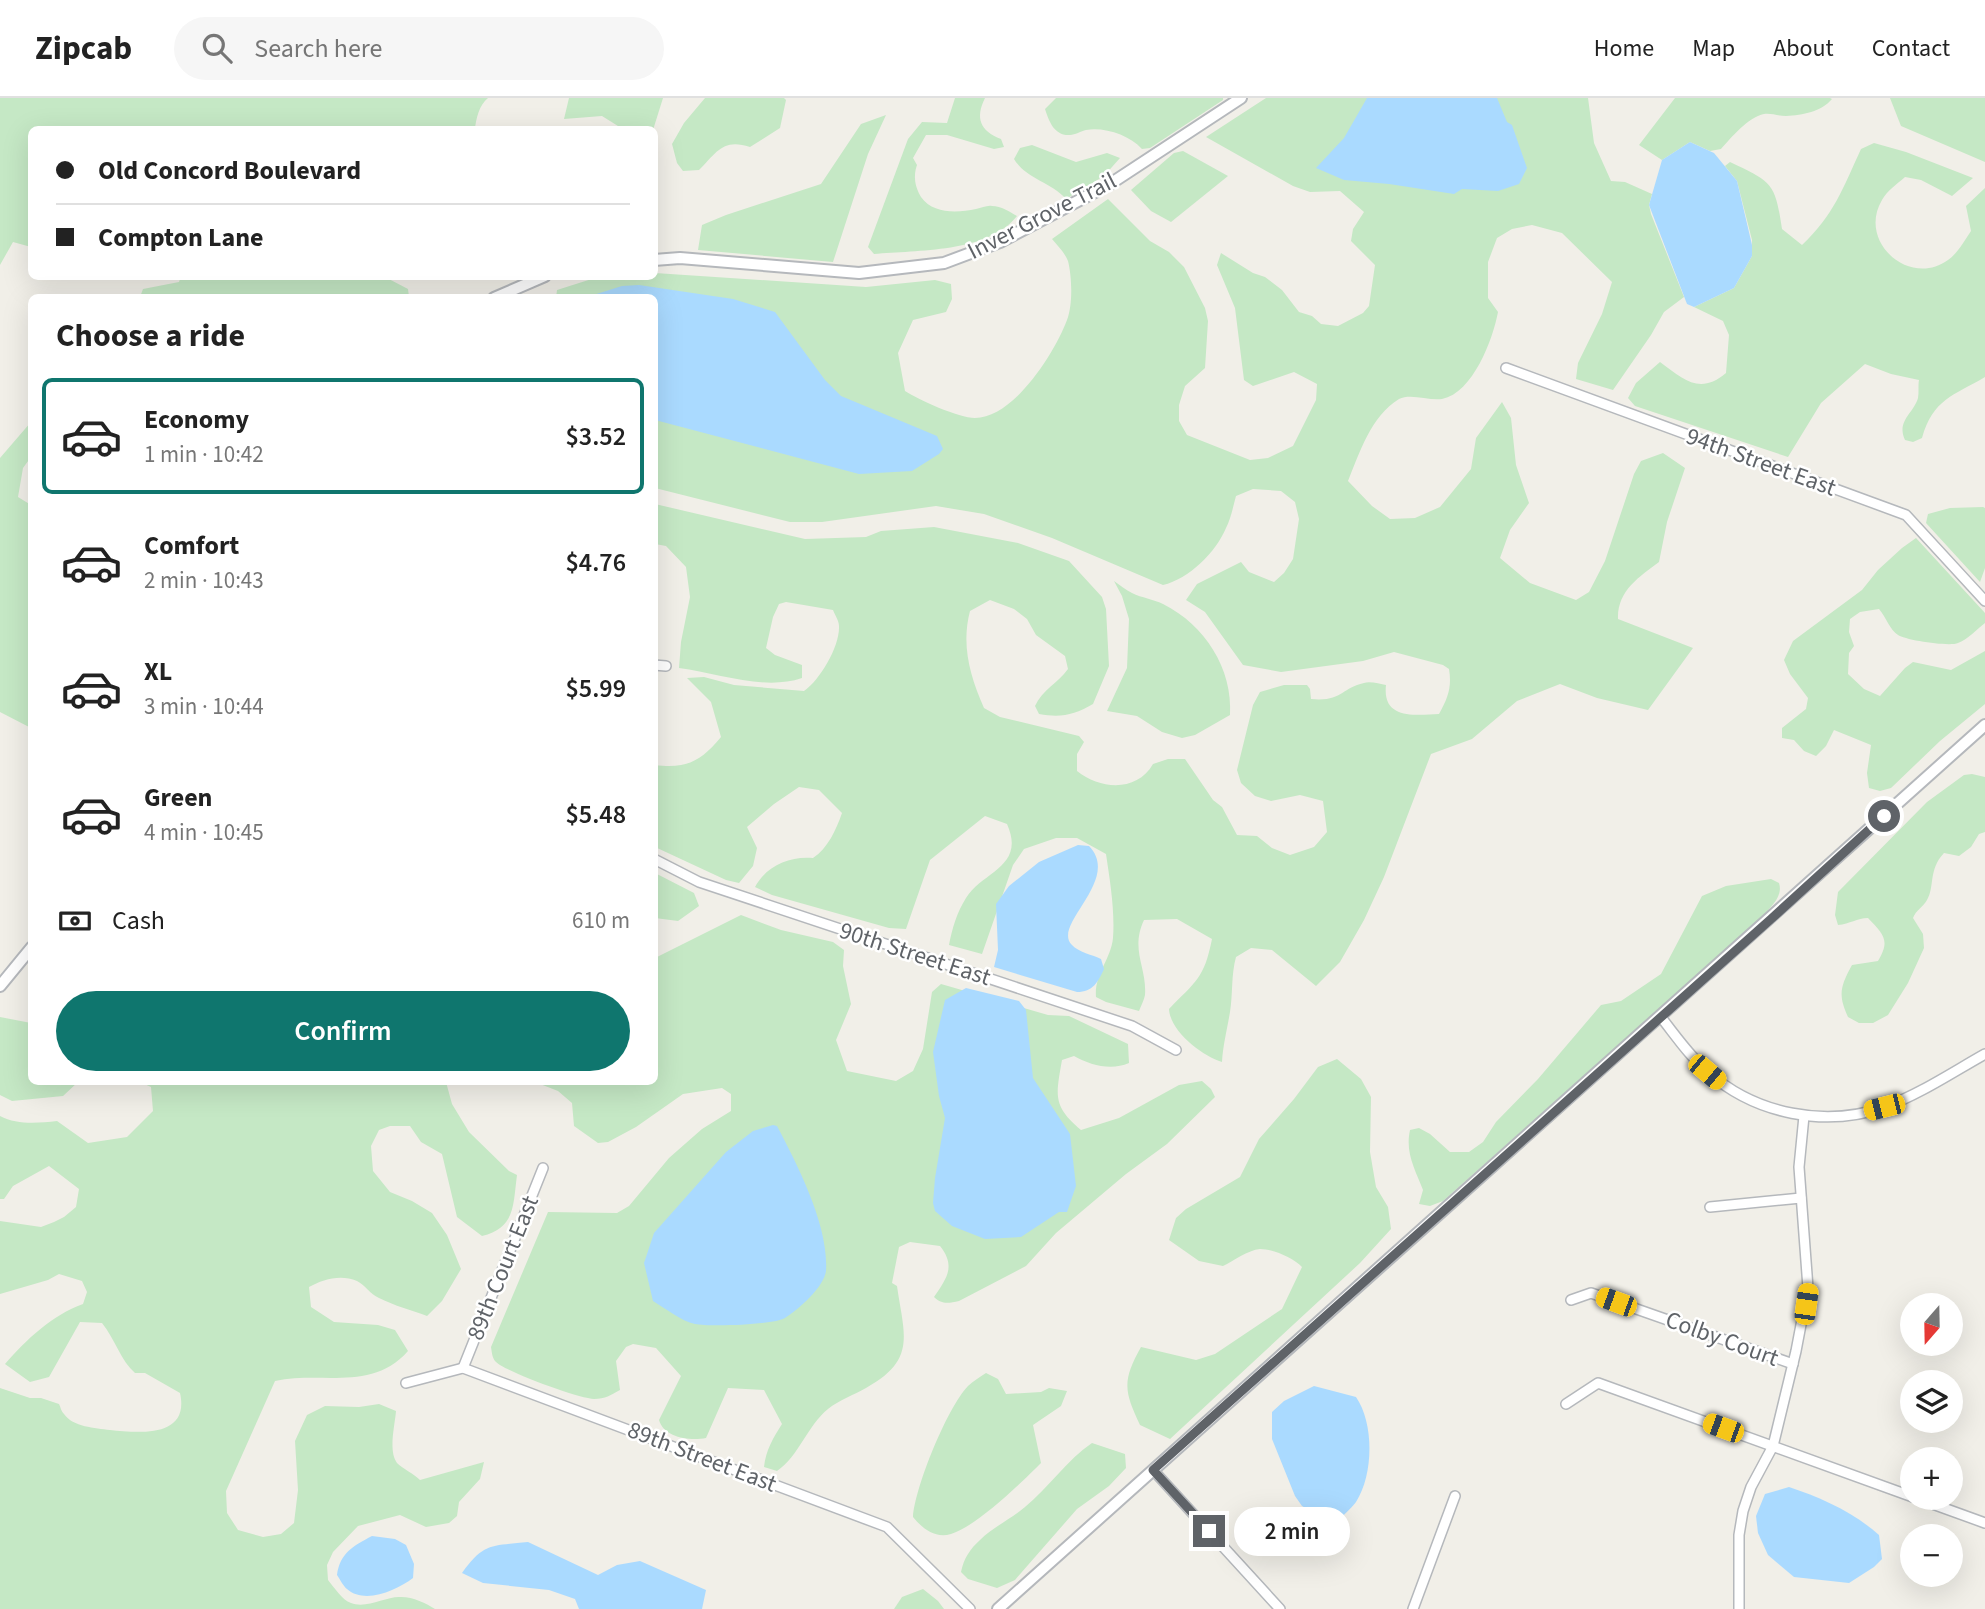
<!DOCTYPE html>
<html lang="en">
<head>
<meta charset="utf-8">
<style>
  body { margin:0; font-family:"Source Sans 3",sans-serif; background:#f6f6f6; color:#222; height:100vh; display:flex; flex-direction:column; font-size:26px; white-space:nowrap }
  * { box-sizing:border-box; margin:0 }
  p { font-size:23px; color:#767676 }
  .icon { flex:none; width:38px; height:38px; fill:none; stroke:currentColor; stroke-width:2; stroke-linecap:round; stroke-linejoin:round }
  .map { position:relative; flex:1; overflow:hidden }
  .drawer { position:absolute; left:28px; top:196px; width:630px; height:791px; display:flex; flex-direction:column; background:#fff; border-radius:10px; box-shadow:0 7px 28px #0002 }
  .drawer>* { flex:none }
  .hud { position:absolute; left:28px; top:28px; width:630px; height:154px; border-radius:10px; box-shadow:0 7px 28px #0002; display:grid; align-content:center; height:154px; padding:0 28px; background:#fff }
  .needle { width:46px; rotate:200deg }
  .buttons { position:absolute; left:1900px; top:1195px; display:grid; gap:14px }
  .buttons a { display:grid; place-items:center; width:63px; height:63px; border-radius:50%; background:#fff; box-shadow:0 7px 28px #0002; font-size:35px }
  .end { position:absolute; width:32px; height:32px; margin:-16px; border:9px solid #5f6368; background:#fff; box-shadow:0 0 0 4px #fff }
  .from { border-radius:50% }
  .bubble { position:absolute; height:49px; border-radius:24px; background:#fff; box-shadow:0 7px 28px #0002; font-size:23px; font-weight:600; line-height:49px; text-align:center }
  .car { position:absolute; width:21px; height:42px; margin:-21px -10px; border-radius:9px; box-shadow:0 0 5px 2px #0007; background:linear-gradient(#f5c518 24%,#345 0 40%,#f5c518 0 76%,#345 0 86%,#f5c518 0) }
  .hud b { display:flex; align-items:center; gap:24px; height:66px; font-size:26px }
  .hud b+b { border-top:2px solid #e0e0e0 }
  .hud i { width:18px; height:18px; background:#222 }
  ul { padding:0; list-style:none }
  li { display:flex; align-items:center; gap:21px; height:116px; margin:0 14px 10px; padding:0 14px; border:4px solid transparent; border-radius:10px }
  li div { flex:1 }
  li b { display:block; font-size:26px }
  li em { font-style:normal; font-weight:600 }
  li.active { border-color:#0f766e }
  li>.icon { width:63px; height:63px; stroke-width:1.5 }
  h2 { padding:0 28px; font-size:32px; line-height:84px }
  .pay { display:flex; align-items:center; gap:18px; height:77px; padding:0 28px; font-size:26px }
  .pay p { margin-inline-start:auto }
  .button { display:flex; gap:14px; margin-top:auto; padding:14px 28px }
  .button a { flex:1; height:80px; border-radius:42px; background:#0f766e; color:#fff; font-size:28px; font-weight:600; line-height:80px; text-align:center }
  header { display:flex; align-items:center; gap:42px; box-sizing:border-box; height:98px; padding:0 35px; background:#fff; border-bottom:2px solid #e0e0e0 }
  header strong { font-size:33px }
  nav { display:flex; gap:38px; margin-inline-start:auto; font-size:24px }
  .search { width:490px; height:63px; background:#f6f6f6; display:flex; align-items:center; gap:18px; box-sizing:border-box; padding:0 24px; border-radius:38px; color:#767676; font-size:26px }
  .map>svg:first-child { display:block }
  .green { fill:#c5e8c5 }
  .water { fill:#aadaff }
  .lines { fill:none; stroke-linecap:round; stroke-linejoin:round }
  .minor-casing { stroke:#b5b8bc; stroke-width:12 }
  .tertiary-casing { stroke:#b5b8bc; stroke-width:14 }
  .minor { stroke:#fff; stroke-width:9 }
  .tertiary { stroke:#fff; stroke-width:10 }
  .route { stroke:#5f6368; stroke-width:9 }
  .labels { text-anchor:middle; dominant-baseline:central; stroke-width:5; stroke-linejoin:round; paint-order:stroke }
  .street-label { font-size:24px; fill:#5f6368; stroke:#fff }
</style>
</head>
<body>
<header>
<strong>Zipcab</strong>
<div class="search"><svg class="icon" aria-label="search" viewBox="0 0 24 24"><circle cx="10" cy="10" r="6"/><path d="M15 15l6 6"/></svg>Search here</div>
<nav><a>Home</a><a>Map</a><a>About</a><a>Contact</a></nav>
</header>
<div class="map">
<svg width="1985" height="1511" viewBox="0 0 1985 1511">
  <rect width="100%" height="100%" fill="#f1efe8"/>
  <g class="green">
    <path d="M0,0H488C479,7 476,21 475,31L32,32L31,149L13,144L0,167Z"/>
    <polygon points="569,0 663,0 653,32 618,31 618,28 602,18 564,21"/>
    <path d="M705,0H784L786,2L780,30L750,49C723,40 717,54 699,72L683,73L677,65L672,46L684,25Z"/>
    <path d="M955,0H985C975,20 980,33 1001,41L1004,49L994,51L947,37H926L913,60L917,67C913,78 915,89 921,99C933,116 957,115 976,111C982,110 987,107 992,108C1001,108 1010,114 1017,118C988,155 917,152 874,156L868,149L908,41L922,24L947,25Z"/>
    <path d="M1056,0H1223V2L1150,50L1142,51C1129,37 1105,29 1086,32C1081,33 1075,37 1070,37C1054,38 1049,23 1045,11Z"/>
    <path d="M1266,0H1588L1594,45L1611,83L1625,84L1652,96L1649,107L1651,116L1684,199L1664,214L1651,237L1613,292L1576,281L1578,265L1602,216L1612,184L1562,135L1532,127L1512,131L1497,140L1488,164V200L1498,214C1493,241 1473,295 1442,301C1429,303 1411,295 1399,301C1371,318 1360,354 1348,383L1372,408L1390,421L1415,420L1440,409L1471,371L1476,340L1502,304L1511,320L1516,367L1529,405L1510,432L1500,460L1530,485L1576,502L1589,494L1605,463L1634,376L1641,363L1663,355L1685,370L1667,424L1659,464C1639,479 1617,493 1618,521L1693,550L1648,612L1597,600L1560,586L1517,603L1472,641L1431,656L1384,779L1364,822L1340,864L1316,888L1272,852L1251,850L1236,859C1231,877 1233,896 1230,914C1227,932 1223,947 1222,964C1202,958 1170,933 1169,911C1196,883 1204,881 1212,841L1177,821L1144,822C1130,852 1147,869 1145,897C1144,902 1141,908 1139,913L1106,904L1096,899C1094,877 1111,861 1113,840C1115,813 1110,783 1106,756L1077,740H1056L1024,751L1013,767L982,856L949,847C952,831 957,814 966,800C983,773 1026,769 1007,726L985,718L930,762L906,831L889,830L772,797L755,789C767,767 790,758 813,760C828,750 836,732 842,715L819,692L799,689L774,706L747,729L757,750L753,768L739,785L726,782L655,749V667C687,671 701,663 721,639L711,604L687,580L704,579L734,587L804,593C820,582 840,548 839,528C839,523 835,517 833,512L786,504L779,506L773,519L766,550L775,557L802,567V580C764,593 718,575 679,570L681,544L690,499L686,469L666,448L655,446V406L805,441L866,439L881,433L934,429L1018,445L1069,463L1102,499L1106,511L1109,568L1093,606C1074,617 1061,620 1039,616L1035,608C1042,592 1058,585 1068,571L1065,558L1036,537L1027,521L1014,511L990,502L970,513C961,547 970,578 984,610L1000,619L1079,638L1084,644L1077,656V673C1101,692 1137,694 1153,666L1168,661H1185L1213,702L1222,709L1237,737L1257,738L1272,750L1290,757L1314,749L1327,734L1323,703L1300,697L1271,703L1255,698L1241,685L1237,672L1253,607L1260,594L1284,587H1307L1310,591L1311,601C1342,604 1341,590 1364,585C1370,583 1380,586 1386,587C1382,622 1416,617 1439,616C1448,600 1452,589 1449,571L1443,567L1394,554L1363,563L1281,574L1243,567L1205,514L1186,502L1197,486L1241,464L1249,474L1274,484L1284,475L1293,461L1299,421L1295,404L1281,393L1253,391L1236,398C1233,409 1231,420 1226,430C1216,454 1189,481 1163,487L1052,440L984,416L936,408L822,424H790L655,390L654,200H556L557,192L598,179L654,178L655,175L866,189L935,182L951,186L952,201L946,214L913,222L898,255L905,293C919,302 959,320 975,320C1014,320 1055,254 1067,222C1073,206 1072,179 1068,163C1065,155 1057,147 1052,141L1108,101L1150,143L1169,154L1184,169L1205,210L1208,223L1205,270L1185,288L1179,307V323L1187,337L1250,362L1268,360L1293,348L1316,302L1317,286L1294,274L1253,288L1244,282L1235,210L1217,167L1221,155L1253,175L1265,179L1282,192L1299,214L1312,218L1321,226L1338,228L1363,215L1369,208L1375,167L1351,143L1353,131L1364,114L1340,93L1310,94L1293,88L1206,39Z"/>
    <path d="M1675,0H1830L1832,1C1821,14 1803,17 1786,18C1779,18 1771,15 1764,16C1748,19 1731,40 1721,51L1710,53L1690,44L1662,62L1639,47Z"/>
    <polygon points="1890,0 1985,0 1985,64 1901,28"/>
    <polygon points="886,17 868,56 833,164 698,152 702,127 726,117 821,86 861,26"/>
    <path d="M1874,45L1906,54L1973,80L1952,98L1921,82L1905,79C1897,86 1887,93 1882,102C1857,144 1910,190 1948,162C1958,155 1964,143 1971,133L1966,108L1985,90V279C1953,298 1933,301 1922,340L1913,344L1905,342C1896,323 1914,315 1918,300C1919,294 1918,287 1919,282L1891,276L1865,266L1821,305L1788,359L1635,308L1628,300L1636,285L1660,264C1684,282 1700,297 1726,275L1729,237L1723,223L1694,209L1734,190L1752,158V142L1737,83L1725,68L1730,64C1772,84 1775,84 1782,131L1802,147C1834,117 1843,90 1861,51Z"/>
    <path d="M1032,47L1076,64L1107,55L1120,60L1104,78L1066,101C1051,84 1026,81 1014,61L1020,50Z"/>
    <polygon points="1183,53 1228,78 1171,124 1151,113 1131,92 1174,55"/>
    <polygon points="181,178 385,179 408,191 409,199 140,199 143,191 179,184"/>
    <polygon points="31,324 31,359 23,370 18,399 31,407 31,630 0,614 0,360"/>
    <polygon points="1983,409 1985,410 1985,470 1980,484 1926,425 1928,416 1950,410"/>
    <path d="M1916,440L1985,515V525C1977,531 1967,542 1958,545C1950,549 1905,542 1898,537C1890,532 1886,519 1879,511L1860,514L1850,521L1849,534L1854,548L1849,555L1848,576L1864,591L1880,598L1905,570L1913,564L1951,572L1985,553V606L1940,643L1891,690L1880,693L1869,690L1867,675L1871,647L1834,632L1826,648L1816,658L1804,653L1794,642L1782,640V630L1806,611L1808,600L1790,576L1784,562L1793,543L1862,492L1878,472L1902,450Z"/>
    <path d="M1114,483C1120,487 1126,492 1132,495C1142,500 1153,501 1163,506C1205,527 1233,571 1230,617L1195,637L1182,640L1162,634L1137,618L1107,613L1127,570L1129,521L1122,498Z"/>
    <path d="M1972,676L1985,679V734L1979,736L1971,749L1959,758L1944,755C1928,772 1935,789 1927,802C1923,809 1916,812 1913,820L1923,836L1924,850L1908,885L1888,917L1873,925H1859L1848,919C1838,897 1840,889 1852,867L1878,863C1891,842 1883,836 1868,820C1857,820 1850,826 1838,827L1835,817L1838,794L1927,704L1964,677Z"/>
    <polygon points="655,775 694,795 699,808 678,823 655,820"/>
    <path d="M1771,781L1779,785C1784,800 1767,812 1758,823L1443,1103L1430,1108L1419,1106L1423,1092C1415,1071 1405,1055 1410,1032L1419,1030L1430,1036L1450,1054H1469L1483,1044L1496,1024L1538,981L1601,907L1621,903L1661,876L1702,798L1726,788Z"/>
    <path d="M741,817L781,832L833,844L844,852L843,868L851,906L836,942L847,973L896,983L913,973L923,951L932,894L941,886L1048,917L1069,918L1128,946L1129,965C1111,973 1090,967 1074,958L1062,962C1056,997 1052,1008 1081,1032L1119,1020L1179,987L1202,983L1211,991L1215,999L1167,1046L1126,1076L1056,1135L1026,1168L959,1203C949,1205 942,1207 934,1199C947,1180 956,1168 940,1148L910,1144L899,1149L892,1185L897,1188C904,1237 917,1262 866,1290C854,1297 839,1302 828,1311C807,1328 799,1358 777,1373L764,1369C766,1352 773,1340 782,1326L764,1292L728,1290L706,1340C690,1343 664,1340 659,1322L681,1278L656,1250L633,1246L626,1249L616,1263L620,1292C611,1297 605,1301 594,1301C580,1301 506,1274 496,1264C492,1260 492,1255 491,1249L548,1114L617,1115L629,1108L669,1060L702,1031L731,1013V996L722,990L683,996L636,1029L608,1044L598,1045L574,1028L572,1005L558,993L535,984H654L655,860Z"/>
    <polygon points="0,919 31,925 32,984 78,984 63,998 12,1003 0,997"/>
    <path d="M1337,961L1361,981L1371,999L1370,1054L1376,1089L1388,1109L1391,1131L1360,1165L1170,1341L1140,1327C1124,1293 1122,1283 1141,1249L1196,1262L1215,1256L1282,1211L1302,1169C1293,1160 1273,1151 1260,1151C1248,1152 1233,1163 1223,1168L1199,1163L1169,1142L1176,1120L1186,1111L1240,1079L1259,1041L1294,1001L1318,969Z"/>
    <path d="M140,984H446L452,1006L469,1034L509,1073L517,1077C513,1106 516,1130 482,1138L457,1119L442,1056L421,1044L410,1028H390L379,1032L371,1048L373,1073L390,1094L412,1103L432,1115L447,1137L461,1171L442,1203L427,1218C411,1212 395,1208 379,1200C370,1196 365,1187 357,1183C341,1176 323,1181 309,1189L311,1209L334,1224L378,1227L395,1232L408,1253C372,1294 322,1273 275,1283L226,1393L227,1415L238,1432L263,1439L281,1436L294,1425L298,1392L295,1343L307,1317L325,1308L359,1309L379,1306L396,1313C395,1327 388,1353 397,1365C402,1370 414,1376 420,1382L484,1364L480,1381L459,1404L457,1418L449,1425L426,1429L400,1417L358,1428L333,1454L327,1467L328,1482C334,1489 342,1502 351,1505C366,1511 385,1499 399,1499C411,1498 426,1505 435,1511H0V1290L30,1300H41L59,1306C61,1310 61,1313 64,1316C73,1329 95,1330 110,1332C139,1335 190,1340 180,1295L145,1275H135C121,1263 115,1241 102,1225L80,1224L49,1279L30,1284L5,1266C26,1242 52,1217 83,1206L87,1194L82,1183L59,1176L48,1182L0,1196V1123L41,1129L54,1124L64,1119L76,1109L79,1091L49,1068L13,1088L4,1101H0V1018C17,1027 38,1025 57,1023L88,1045L127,1039L153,1013L151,989Z"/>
    <path d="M986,1275L998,1281L1006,1296L1041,1294L1049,1290L1067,1293L1061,1308L1033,1327L1041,1365C1021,1385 977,1428 951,1436C935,1441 922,1430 913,1419C915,1389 947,1310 968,1288C973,1283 980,1279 986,1275Z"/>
    <path d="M1092,1345L1125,1356L1126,1370L1109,1388L1077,1411L1015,1482L997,1490L968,1481L961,1474C964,1460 970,1451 980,1442C993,1429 1011,1421 1025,1409C1049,1389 1067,1362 1092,1345Z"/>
    <polygon points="923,1491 938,1503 944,1511 894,1511 902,1499"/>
  </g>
  <g class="water">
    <polygon points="1367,0 1497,0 1507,24 1512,27 1527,70 1519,86 1498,93 1462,91 1454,96 1389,86 1344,82 1316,70 1344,40"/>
    <polygon points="1690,44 1714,55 1737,83 1752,147 1752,158 1734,190 1694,209 1687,206 1649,107 1662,62"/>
    <polygon points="639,187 733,201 775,214 825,282 841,298 937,338 943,351 939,356 912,373 859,376 655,322 654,200 587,199 622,188"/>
    <path d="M1078,747L1089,748C1122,782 1051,827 1072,847C1078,854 1093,857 1101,861L1104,871C1098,884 1093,894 1077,894L994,869L998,852L996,806L1009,788L1039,764Z"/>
    <polygon points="966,890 1019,903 1026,912 1033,980 1070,1036 1076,1088 1067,1114 1059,1114 1021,1139 985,1141 952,1128 935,1113 933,1105 935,1080 945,1020 939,998 933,954 945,902"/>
    <path d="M773,1027L777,1028C798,1068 829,1128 826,1173C824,1189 798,1212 785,1220C773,1227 710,1229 695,1226C681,1223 665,1210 653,1203L644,1165L654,1135L726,1054L753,1033Z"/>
    <path d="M1314,1288L1356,1299C1374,1325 1374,1376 1356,1404C1351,1411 1343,1417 1337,1424L1329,1423L1302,1408L1295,1398L1272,1341V1314L1284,1303Z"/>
    <path d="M1789,1389C1822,1400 1853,1414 1879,1437L1882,1461L1874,1469L1849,1485L1794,1479L1768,1457L1758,1435L1756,1418L1765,1396Z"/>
    <path d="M372,1438L395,1441L406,1447L414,1466L413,1480C397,1492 365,1507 347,1491C343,1488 340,1481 337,1477C340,1455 353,1448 372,1438Z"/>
    <path d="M528,1444L598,1477L617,1467L640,1463L706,1492L702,1511H579L575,1501L549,1492L483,1485L462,1475C484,1444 492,1448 528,1444Z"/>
  </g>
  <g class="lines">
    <defs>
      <g id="minor">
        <polyline points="1506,270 1906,417 1985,503"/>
        <polyline points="654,567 666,568"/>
        <polyline points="654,761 699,784 1132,928 1176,952"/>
        <path d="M1660,918C1676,938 1690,959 1709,975C1756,1016 1825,1030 1885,1009C1920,996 1953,974 1985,956"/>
        <polyline points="1710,1109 1801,1100"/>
        <polyline points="1571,1202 1591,1195 1793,1266"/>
        <polyline points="463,1270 543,1070"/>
        <polyline points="406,1285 463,1270 887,1429 970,1511"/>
        <polyline points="1566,1306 1598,1285 1913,1399"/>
        <polyline points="1153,1372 1280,1511"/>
        <polyline points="1916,1400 1985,1425"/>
        <polyline points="1413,1511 1455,1398"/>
        <polyline points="1739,1511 1739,1437 1743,1413 1751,1389 1773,1348 1796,1253 1808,1190 1799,1069 1804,1018"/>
      </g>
      <g id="tertiary">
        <polyline points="654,162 680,160 859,175 944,165 1000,144 1110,86 1241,0"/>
        <polyline points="494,200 545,178"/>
        <polyline points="0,888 32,849"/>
        <polyline points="998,1511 1985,627"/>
      </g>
    </defs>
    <use href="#minor" class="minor-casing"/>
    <use href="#tertiary" class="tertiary-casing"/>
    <use href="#minor" class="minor"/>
    <use href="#tertiary" class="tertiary"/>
  </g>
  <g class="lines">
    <polyline class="route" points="1209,1433 1153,1372 1771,821 1884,718"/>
  </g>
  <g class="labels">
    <g class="street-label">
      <text transform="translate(1042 118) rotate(-27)">Inver Grove Trail</text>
      <text transform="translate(1761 364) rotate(20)">94th Street East</text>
      <text transform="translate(915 856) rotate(18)">90th Street East</text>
      <text transform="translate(503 1170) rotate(-68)">89th Court East</text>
      <text transform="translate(1722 1241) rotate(20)">Colby Court</text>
      <text transform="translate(702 1359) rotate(21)">89th Street East</text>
    </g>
  </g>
</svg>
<div class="buttons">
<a><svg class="needle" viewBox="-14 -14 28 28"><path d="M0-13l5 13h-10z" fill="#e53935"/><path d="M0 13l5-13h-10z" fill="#767676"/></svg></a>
<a><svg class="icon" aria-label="layers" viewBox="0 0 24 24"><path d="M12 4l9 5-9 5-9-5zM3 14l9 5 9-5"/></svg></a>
<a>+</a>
<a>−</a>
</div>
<i class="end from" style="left:1884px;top:718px"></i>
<i class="end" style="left:1209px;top:1433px"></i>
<div class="bubble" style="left:1234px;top:1409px;width:116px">2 min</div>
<i class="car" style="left:1707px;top:974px;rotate:130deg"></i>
<i class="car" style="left:1884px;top:1009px;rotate:256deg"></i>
<i class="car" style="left:1616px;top:1204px;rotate:290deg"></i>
<i class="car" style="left:1806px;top:1206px;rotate:8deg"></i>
<i class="car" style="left:1723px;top:1330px;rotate:290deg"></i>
<div class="hud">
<b><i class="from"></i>Old Concord Boulevard</b>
<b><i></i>Compton Lane</b>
</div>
<section class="drawer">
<h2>Choose a ride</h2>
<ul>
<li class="active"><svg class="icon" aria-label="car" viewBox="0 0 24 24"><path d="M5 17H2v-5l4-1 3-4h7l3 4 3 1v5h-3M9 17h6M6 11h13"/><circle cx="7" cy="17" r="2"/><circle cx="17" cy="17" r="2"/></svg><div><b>Economy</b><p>1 min · 10:42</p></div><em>$3.52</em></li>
<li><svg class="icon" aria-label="car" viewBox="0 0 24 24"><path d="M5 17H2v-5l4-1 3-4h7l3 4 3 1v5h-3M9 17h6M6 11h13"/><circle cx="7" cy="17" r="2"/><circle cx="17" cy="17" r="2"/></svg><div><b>Comfort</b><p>2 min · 10:43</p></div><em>$4.76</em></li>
<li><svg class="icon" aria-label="car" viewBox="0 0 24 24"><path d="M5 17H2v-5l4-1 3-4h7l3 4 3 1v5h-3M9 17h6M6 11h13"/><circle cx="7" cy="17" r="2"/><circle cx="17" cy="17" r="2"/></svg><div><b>XL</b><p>3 min · 10:44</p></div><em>$5.99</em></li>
<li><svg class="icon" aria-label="car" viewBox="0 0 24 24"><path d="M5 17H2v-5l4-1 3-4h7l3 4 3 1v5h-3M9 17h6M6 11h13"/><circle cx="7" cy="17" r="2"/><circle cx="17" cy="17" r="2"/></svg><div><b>Green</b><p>4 min · 10:45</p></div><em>$5.48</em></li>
</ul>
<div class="pay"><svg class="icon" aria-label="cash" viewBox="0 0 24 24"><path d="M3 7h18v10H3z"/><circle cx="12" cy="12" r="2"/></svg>Cash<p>610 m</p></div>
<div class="button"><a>Confirm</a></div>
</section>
</div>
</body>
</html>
